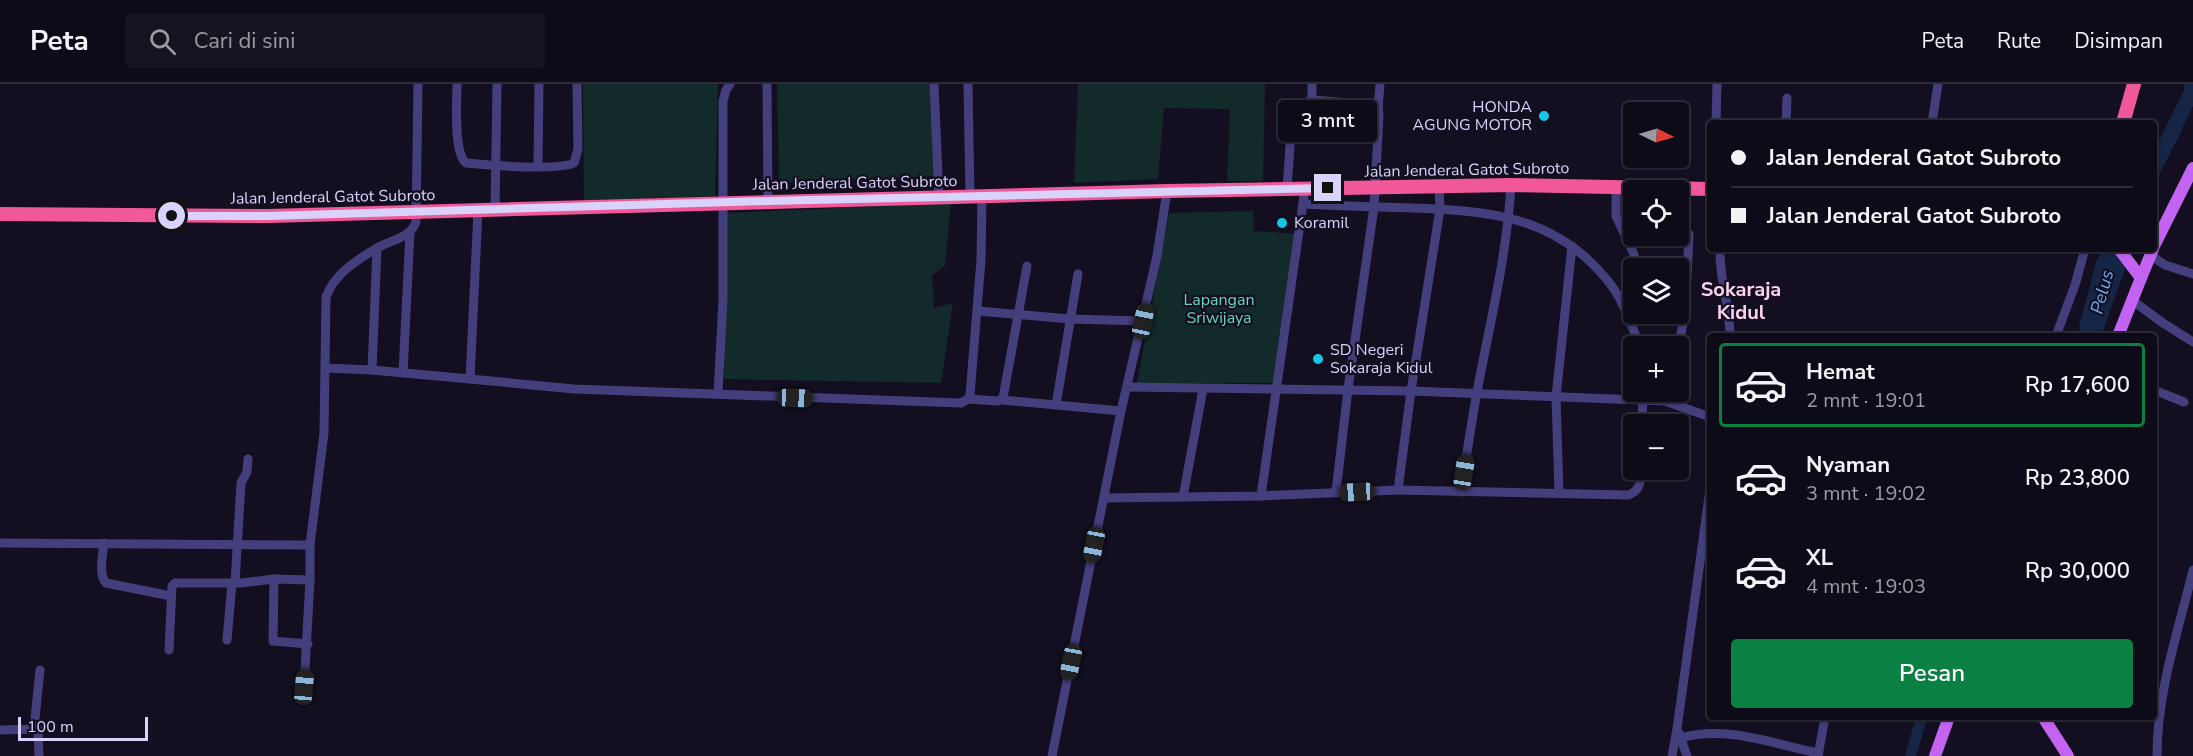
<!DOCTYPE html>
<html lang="id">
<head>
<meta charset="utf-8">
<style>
  body { margin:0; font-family:"Nunito Sans",sans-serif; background:#171422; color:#f1f3f6; height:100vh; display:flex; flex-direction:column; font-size:22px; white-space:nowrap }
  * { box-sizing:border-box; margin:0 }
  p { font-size:20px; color:#9b9ba2 }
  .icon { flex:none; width:33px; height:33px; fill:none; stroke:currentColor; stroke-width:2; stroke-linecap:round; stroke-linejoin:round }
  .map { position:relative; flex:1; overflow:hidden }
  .details { position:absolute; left:1707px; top:249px; width:450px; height:387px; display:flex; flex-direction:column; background:#0e0b19; border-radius:6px; box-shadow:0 2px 4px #0004,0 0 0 2px #2e2b38 }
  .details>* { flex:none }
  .top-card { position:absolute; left:1707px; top:36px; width:450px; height:132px; border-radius:6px; box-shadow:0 2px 4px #0004,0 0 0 2px #2e2b38; display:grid; align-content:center; height:132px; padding:0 24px; background:#0e0b19 }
  .needle { width:39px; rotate:95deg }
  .tools { position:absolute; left:1623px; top:18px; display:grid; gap:12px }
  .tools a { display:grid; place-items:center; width:66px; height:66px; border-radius:6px; background:#0e0b19; box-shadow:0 2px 4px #0004,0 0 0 2px #2e2b38; font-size:30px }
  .scale { position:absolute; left:18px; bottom:15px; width:130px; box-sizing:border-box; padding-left:6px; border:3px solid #d9d3fb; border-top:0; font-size:16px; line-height:21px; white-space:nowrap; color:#d9d3fb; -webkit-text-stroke:4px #130f21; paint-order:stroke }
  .end { position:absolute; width:27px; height:27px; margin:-14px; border:8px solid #d9d3fb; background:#111; box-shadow:0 0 0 3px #111 }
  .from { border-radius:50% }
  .bubble { position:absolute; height:42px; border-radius:6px; background:#0e0b19; box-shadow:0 2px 4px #0004,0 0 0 2px #2e2b38; font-size:20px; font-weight:600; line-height:42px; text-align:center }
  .car { position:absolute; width:18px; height:36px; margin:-18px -9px; border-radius:8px; box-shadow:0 0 4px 2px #0007; background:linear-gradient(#222 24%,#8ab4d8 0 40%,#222 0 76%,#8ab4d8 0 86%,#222 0) }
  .top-card b { display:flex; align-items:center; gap:21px; height:57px; font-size:22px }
  .top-card b+b { border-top:2px solid #2e2b38 }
  .top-card i { width:15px; height:15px; background:#f1f3f6 }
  ul { padding:10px 0 0; list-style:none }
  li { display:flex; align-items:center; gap:18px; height:84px; margin:0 12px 9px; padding:0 12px; border:3px solid transparent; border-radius:6px }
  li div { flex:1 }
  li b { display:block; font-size:22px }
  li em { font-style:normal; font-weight:600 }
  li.on { border-color:#0b8043 }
  li>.icon { width:54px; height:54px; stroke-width:1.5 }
  .action { display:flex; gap:12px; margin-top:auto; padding:12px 24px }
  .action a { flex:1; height:69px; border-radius:6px; background:#0b8043; color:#fff; font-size:24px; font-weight:600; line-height:69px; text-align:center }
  header { display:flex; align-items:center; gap:36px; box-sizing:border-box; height:84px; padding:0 30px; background:#0e0b19; border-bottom:2px solid #2e2b38 }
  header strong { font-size:28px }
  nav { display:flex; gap:33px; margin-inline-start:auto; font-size:21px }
  .search { width:420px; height:54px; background:#171422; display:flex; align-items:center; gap:15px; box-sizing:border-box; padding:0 21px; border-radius:6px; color:#9b9ba2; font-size:22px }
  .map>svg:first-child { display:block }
  .green { fill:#132a2a }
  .water { fill:#142546 }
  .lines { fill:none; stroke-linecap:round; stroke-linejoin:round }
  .river { stroke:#142546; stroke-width:15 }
  .minor { stroke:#433e7c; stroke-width:9 }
  .major { stroke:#c363f2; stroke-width:12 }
  .highway { stroke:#f1589a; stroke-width:14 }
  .route { stroke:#d9d3fb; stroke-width:8 }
  .poi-dot { fill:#14c7e6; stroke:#130f21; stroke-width:2 }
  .labels { text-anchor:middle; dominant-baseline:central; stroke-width:4.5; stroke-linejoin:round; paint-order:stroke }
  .poi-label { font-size:16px; fill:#d9d3fb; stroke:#130f21; text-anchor:start }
  .street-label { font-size:16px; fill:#d9d3fb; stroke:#130f21 }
  .park-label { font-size:16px; fill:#65d5be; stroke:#130f21 }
  .water-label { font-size:18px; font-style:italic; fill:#6aacf2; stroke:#130f21 }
  .quarter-label { font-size:20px; font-weight:bold; fill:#fbd4eb; stroke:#130f21 }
</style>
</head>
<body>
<header>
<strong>Peta</strong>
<div class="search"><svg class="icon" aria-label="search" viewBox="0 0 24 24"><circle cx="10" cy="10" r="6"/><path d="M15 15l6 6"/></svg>Cari di sini</div>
<nav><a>Peta</a><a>Rute</a><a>Disimpan</a></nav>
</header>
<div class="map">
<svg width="2193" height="672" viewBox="0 0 2193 672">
  <rect width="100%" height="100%" fill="#130f21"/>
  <g class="green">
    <polygon points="583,0 718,0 715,112 584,116"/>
    <polygon points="777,0 934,0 936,92 779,99"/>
    <polygon points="1078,0 1265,0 1263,97 1227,97 1230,25 1164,24 1158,95 1074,99"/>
    <polygon points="951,119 945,182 932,191 934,224 953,219 941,299 724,295 727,129"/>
    <polygon points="1253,127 1254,147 1299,150 1276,299 1137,299 1169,129"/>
  </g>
  <g class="water">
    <polygon points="2184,43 2154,100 2154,75"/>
    <polygon points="2103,165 2132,165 2101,252 2080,252 2079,243 2097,175"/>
    <polygon points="1916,633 1928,633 1916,672 1905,672"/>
  </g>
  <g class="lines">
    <polyline class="river" points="2154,84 2191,9 2192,0"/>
    <g class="minor">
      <path d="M457,0C457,17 453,69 466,79C488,81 556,87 574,79L578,65L577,0"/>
      <polyline points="767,0 768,117"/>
      <polyline points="934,0 939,114"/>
      <polyline points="968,0 970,113"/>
      <polyline points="1312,16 1312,0"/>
      <polyline points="1378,25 1380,0"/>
      <polyline points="1716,39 1717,0"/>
      <polyline points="1786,39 1787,14"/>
      <polyline points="1932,39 1938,0"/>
      <polyline points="538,82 539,0"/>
      <polyline points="1616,102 1616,132 1633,168 1638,184"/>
      <polyline points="1287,105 1292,32 1296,22 1312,16 1374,21 1378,25 1379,31 1374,123 1348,305 1336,408"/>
      <path d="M1303,120C1340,122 1376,123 1413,124C1490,127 1556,132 1608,197C1623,215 1631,241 1640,262"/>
      <polyline points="495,127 497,0"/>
      <path d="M1720,165C1719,195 1730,222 1730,252"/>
      <polyline points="2150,171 2165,181 2193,190"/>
      <polyline points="2133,217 2163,239 2193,258"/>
      <polyline points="978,227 1070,235 1143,237"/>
      <polyline points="2056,252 2075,201 2085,165"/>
      <path d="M1677,262C1686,248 1688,171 1689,150"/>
      <polyline points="325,284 372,286 470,295 478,127"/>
      <polyline points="372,286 377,164"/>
      <polyline points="403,289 410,148"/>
      <polyline points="470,295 574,305 961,319 968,315 970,311 981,176 982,112"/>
      <polyline points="1128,303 1411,307 1440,125 1439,102"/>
      <polyline points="2154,306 2184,318"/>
      <polyline points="718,310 723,215 723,17 726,6 730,0"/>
      <polyline points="968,315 998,317 1003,314 1027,182"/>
      <polyline points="1002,316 1121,327"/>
      <polyline points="1056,321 1078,190"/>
      <polyline points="1642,340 1643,308"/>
      <path d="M1398,406L1628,411C1640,407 1641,398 1641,386"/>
      <path d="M1461,408C1466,375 1471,341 1477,308C1490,239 1507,171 1511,101"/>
      <polyline points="1559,409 1556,313 1572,162"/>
      <polyline points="1261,412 1305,105"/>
      <polyline points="1183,413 1203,305"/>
      <polyline points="1104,414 1261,412 1398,406 1411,307 1665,317 1710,333"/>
      <polyline points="0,459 310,461"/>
      <path d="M104,459C103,470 98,490 106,499L171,512"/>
      <polyline points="274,495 273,557 308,560"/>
      <polyline points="235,499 241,399 247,388 248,375"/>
      <polyline points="227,556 232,499"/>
      <path d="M169,566L172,502L175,499H241L274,495L310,496V461L324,349L326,213C334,190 358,175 379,163C392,156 411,153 416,138L418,0"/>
      <polyline points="304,603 310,496"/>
      <polyline points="34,644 40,586"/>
      <polyline points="0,646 38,645 39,672"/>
      <polyline points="1679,649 1687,672"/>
      <path d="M1681,654C1727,641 1773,660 1818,669"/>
      <polyline points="1052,672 1121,327 1157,172 1167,107"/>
      <polyline points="1672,672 1677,645 1710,405"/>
      <polyline points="1818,672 1825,633"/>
      <path d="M2157,672C2157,608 2178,548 2193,486"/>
    </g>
    <g class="major">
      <polyline points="2154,162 2193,84"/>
      <polyline points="2141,194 2153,165"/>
      <polyline points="2118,252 2141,194 2119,165"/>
      <polyline points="2043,633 2068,672"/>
      <polyline points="1935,672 1949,633"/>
    </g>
    <g class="highway">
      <polyline points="2123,39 2134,0"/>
      <polyline points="0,130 268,132 1167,107 1511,101 1710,105"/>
    </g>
  </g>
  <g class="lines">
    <polyline class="route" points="172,132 268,132 768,117 1328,104"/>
  </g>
  <g class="poi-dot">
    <circle cx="1544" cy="32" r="6"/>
    <circle cx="1282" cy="139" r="6"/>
    <circle cx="1318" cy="275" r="6"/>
  </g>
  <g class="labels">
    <g class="poi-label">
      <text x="1532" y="23" text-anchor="end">HONDA<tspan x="1532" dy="18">AGUNG MOTOR</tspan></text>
      <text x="1294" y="139">Koramil</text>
      <text x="1330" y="266">SD Negeri<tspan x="1330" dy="18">Sokaraja Kidul</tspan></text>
    </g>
    <g class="street-label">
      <text transform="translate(1467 86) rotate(-1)">Jalan Jenderal Gatot Subroto</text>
      <text transform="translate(855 99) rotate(-1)">Jalan Jenderal Gatot Subroto</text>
      <text transform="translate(333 113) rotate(-1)">Jalan Jenderal Gatot Subroto</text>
    </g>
    <g class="park-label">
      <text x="1219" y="216">Lapangan<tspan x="1219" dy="18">Sriwijaya</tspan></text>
    </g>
    <g class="water-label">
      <text transform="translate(2102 208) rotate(-75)">Pelus</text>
    </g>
    <g class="quarter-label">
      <text x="1741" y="205">Sokaraja<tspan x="1741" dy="23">Kidul</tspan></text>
    </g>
  </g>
</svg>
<div class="tools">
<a><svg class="needle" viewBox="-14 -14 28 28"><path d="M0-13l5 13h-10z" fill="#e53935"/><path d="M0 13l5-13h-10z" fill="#9b9ba2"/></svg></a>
<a><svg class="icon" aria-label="locate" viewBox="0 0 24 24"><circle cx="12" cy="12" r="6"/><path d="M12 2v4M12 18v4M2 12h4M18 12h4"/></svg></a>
<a><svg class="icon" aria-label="layers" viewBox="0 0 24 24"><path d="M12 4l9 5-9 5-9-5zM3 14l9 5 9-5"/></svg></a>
<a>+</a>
<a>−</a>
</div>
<div class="scale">100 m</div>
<i class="end from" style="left:172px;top:132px"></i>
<i class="end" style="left:1328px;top:104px"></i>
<div class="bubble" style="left:1278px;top:16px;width:99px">3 mnt</div>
<i class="car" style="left:1143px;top:237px;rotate:12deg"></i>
<i class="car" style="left:795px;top:314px;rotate:92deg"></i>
<i class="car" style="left:1464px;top:388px;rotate:9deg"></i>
<i class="car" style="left:1357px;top:408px;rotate:267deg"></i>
<i class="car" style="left:1094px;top:461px;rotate:191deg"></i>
<i class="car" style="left:1071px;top:578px;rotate:191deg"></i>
<i class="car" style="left:304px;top:603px;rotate:5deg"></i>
<div class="top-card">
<b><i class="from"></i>Jalan Jenderal Gatot Subroto</b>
<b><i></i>Jalan Jenderal Gatot Subroto</b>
</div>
<section class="details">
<ul>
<li class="on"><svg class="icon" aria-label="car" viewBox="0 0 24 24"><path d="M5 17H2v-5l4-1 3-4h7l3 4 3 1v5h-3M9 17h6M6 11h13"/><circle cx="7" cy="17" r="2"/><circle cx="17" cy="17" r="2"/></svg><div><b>Hemat</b><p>2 mnt · 19:01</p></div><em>Rp 17,600</em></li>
<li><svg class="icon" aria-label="car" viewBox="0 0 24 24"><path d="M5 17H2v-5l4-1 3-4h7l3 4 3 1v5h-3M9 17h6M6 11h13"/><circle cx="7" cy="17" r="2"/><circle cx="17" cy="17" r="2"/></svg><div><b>Nyaman</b><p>3 mnt · 19:02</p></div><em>Rp 23,800</em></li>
<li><svg class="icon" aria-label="car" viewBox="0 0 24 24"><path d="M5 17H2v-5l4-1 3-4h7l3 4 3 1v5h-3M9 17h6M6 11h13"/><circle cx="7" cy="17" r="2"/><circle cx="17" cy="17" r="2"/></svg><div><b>XL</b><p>4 mnt · 19:03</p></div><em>Rp 30,000</em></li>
</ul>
<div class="action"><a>Pesan</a></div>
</section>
</div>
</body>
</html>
